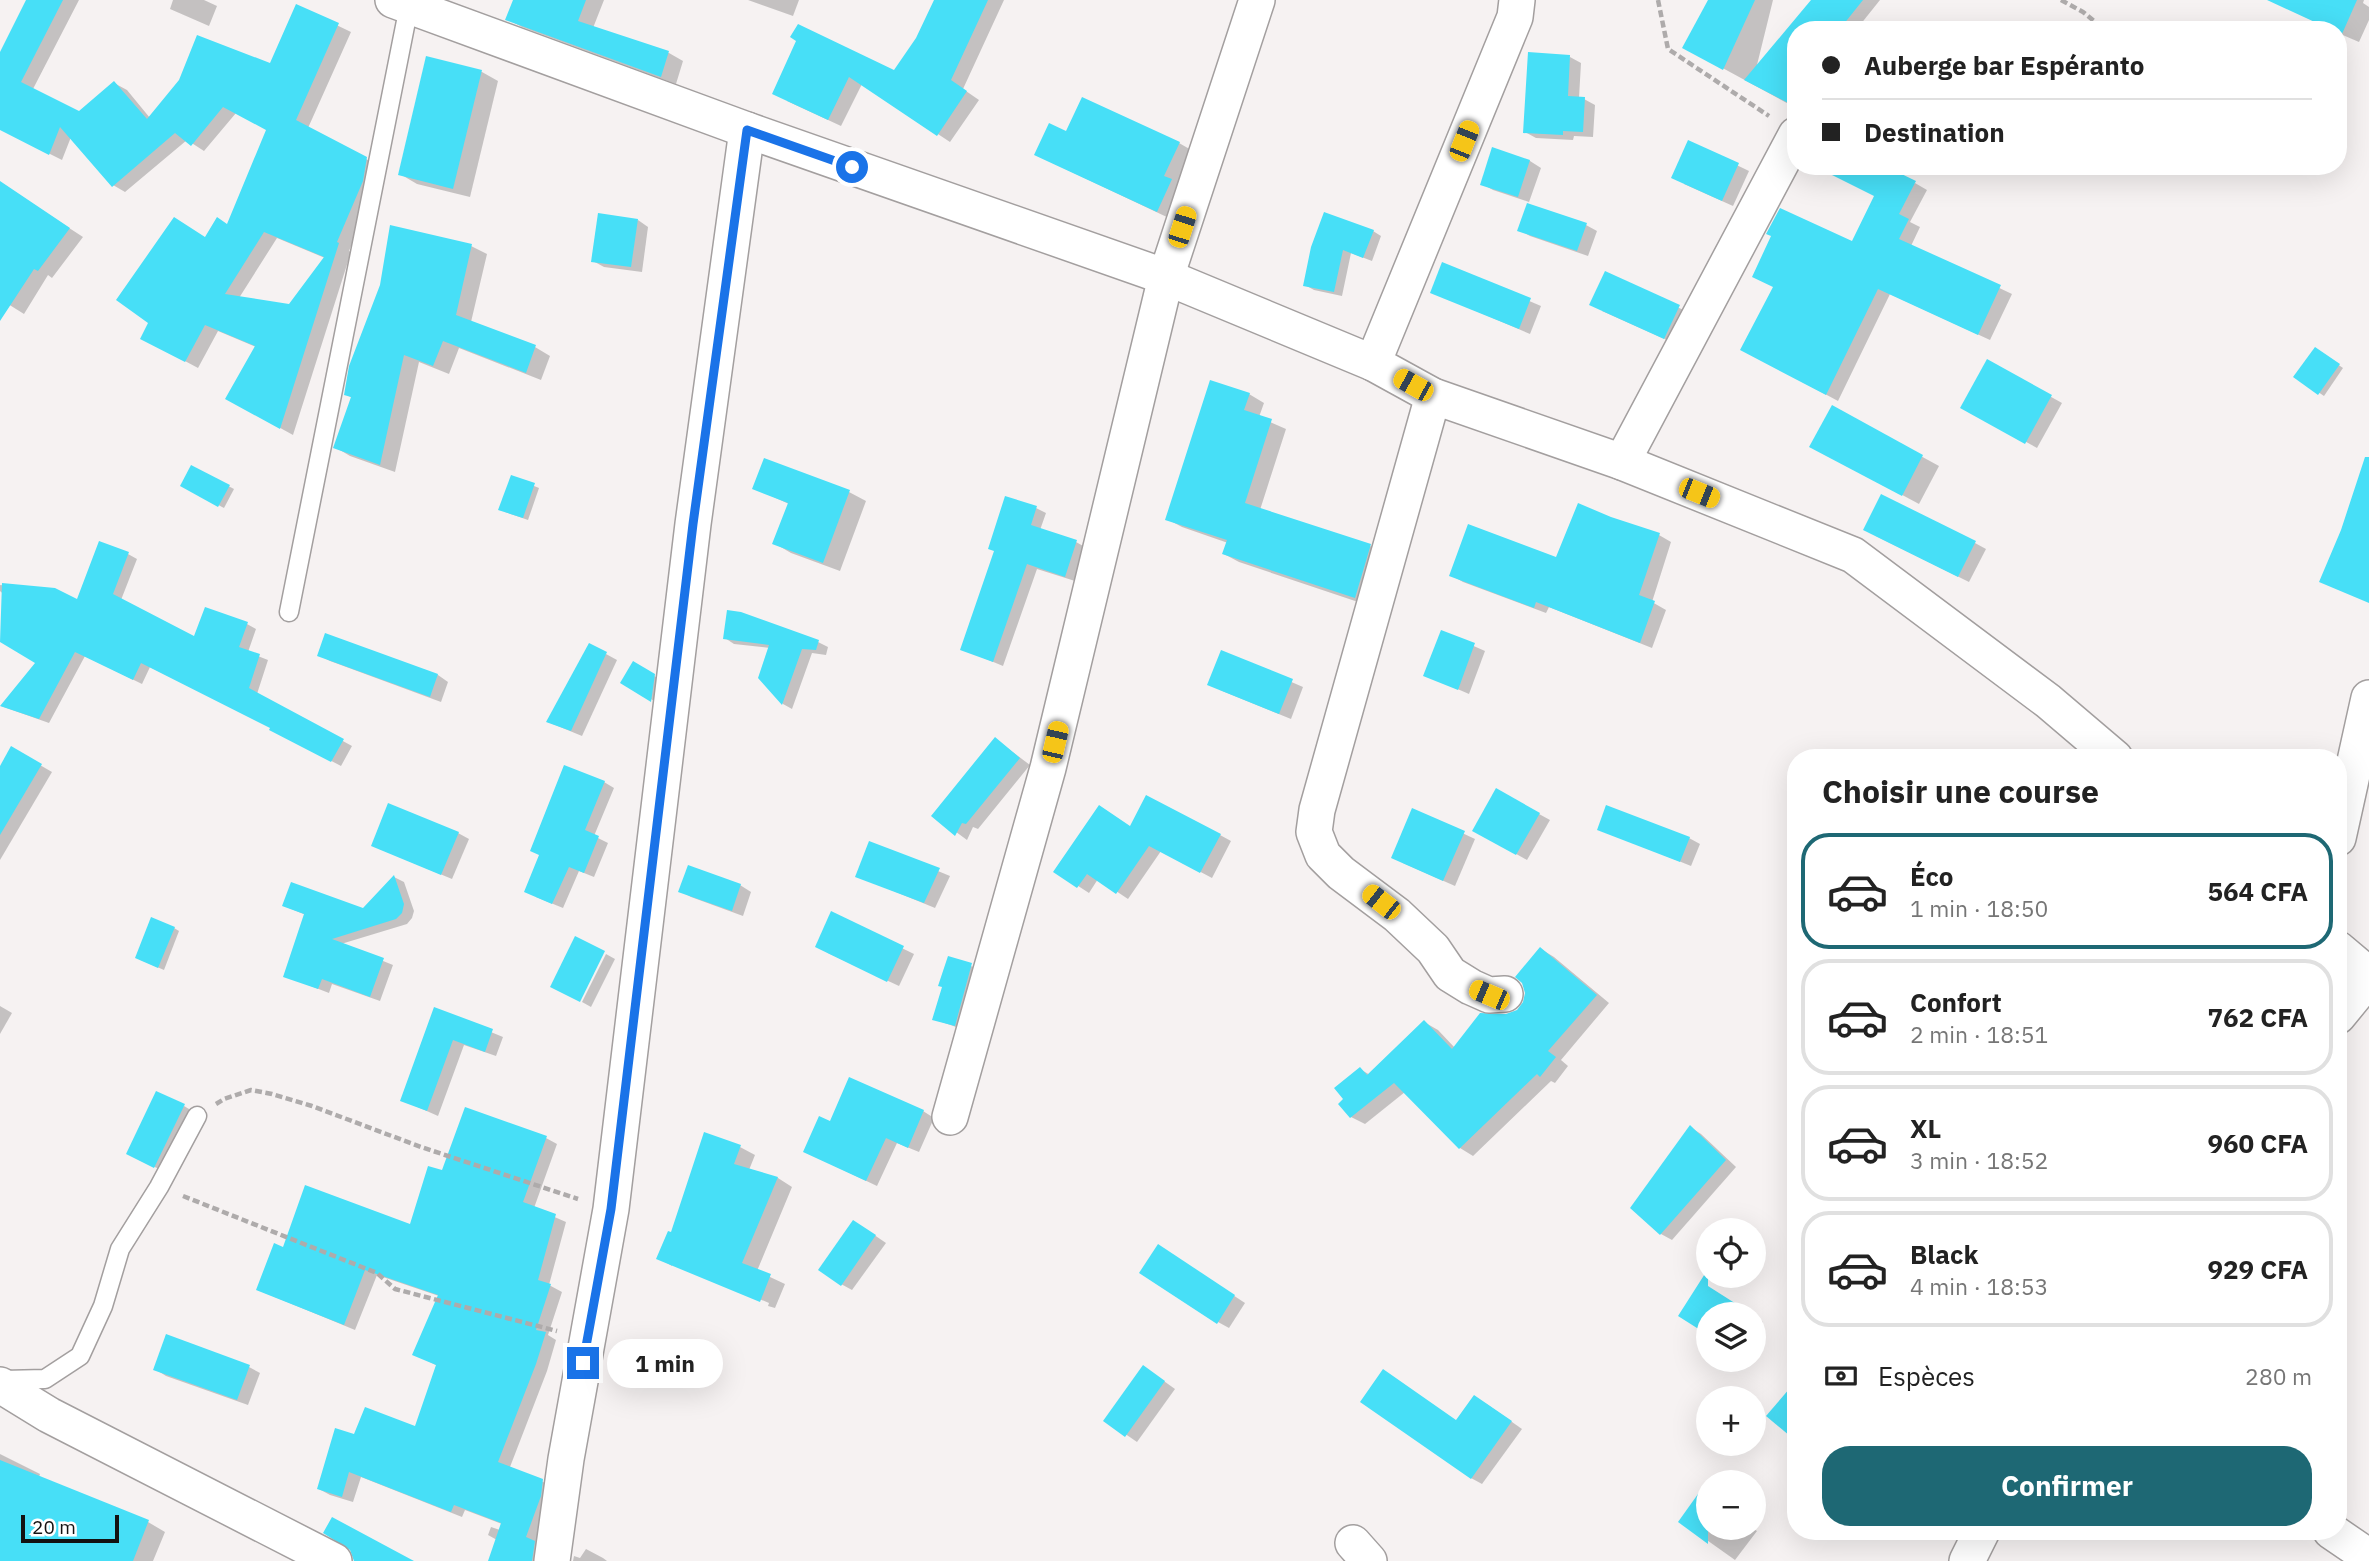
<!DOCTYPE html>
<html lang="fr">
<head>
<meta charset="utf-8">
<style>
  body { margin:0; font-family:"IBM Plex Sans",sans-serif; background:#f6f6f6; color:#222; height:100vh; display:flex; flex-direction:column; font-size:26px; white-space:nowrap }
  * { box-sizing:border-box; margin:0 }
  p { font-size:23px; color:#767676 }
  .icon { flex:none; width:38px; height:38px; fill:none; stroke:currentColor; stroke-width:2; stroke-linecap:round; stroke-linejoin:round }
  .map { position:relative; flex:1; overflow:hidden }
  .side { position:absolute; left:1787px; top:749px; width:560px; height:791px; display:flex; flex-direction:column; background:#fff; border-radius:28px; box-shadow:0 7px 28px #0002 }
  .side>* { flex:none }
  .banner { position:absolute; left:1787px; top:21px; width:560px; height:154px; border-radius:28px; box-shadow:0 7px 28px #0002; display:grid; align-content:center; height:154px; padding:0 35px; background:#fff }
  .controls { position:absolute; left:1696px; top:1218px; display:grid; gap:14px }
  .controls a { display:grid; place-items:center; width:70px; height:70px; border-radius:50%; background:#fff; box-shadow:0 7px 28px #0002; font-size:35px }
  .scale { position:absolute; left:21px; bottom:18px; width:98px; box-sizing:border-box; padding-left:7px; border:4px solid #131212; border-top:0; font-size:19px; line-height:24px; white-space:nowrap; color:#131212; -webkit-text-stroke:5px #fff; paint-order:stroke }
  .end { position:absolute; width:32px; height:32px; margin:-16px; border:9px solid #1a73e8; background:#fff; box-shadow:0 0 0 4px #fff }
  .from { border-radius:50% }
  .bubble { position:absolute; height:49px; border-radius:24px; background:#fff; box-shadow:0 7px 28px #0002; font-size:23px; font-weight:800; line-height:49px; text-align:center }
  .car { position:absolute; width:21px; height:42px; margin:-21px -10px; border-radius:9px; box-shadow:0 0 5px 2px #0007; background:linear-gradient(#f5c518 24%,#345 0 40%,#f5c518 0 76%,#345 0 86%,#f5c518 0) }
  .banner b { display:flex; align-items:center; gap:24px; height:66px; font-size:26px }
  .banner b+b { border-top:2px solid #e0e0e0 }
  .banner i { width:18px; height:18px; background:#222 }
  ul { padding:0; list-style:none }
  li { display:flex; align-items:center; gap:21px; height:116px; margin:0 14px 10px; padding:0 21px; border:4px solid #e0e0e0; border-radius:28px }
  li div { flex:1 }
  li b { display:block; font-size:26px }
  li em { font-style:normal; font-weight:800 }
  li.active { border-color:#1e6874 }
  li>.icon { width:63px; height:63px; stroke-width:1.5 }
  h2 { padding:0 35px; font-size:32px; line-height:84px }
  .pay { display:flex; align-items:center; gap:18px; height:77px; padding:0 35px; font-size:26px }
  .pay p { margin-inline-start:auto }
  .primary-button { display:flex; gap:14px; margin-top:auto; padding:14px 35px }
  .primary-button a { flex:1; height:80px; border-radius:28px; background:#1e6874; color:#fff; font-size:28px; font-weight:800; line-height:80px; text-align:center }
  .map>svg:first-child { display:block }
  .shadow { fill:#0003; fill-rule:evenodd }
  .building { fill:#47dff7; fill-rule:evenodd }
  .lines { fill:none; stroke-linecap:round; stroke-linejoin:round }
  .lane-casing { stroke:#a39f9f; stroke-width:21 }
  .street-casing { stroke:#a39f9f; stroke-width:38 }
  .path { stroke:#aeabab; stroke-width:4.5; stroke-dasharray:7 3.5; stroke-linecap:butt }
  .lane { stroke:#fff; stroke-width:18 }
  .street { stroke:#fff; stroke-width:35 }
  .route { stroke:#1a73e8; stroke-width:9 }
</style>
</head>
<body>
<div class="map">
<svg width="2369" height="1561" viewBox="0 0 2369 1561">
  <rect width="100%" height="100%" fill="#f6f2f2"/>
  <g class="shadow">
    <path d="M28,0H79L33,89L79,113L114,83L127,90L150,118L271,65L297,6L351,32L308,128L379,166L375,188L349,251L351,252L293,435L228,399L256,347L218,331L198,368L155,345L206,239L228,226L268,130L236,113L204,151L187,140L125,192L113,185L71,137L62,160L0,129V56ZM277,238L325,258L289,306L239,298Z"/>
    <polygon points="173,0 204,0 217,6 209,26 170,9"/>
    <polygon points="515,0 604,0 593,28 669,53 683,61 676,84 522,27 507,19"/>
    <polygon points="748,0 799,0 793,16"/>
    <polygon points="936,0 1004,0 963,89 979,100 950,142 862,84 841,126 787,101 798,41 895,72 918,39"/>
    <polygon points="1715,0 1773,0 1756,69 1813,0 1880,0 1856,30 1796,30 1796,108 1695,53"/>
    <polygon points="2298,0 2364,0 2363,3 2369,7 2369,20 2359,42 2338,33 2338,30 2331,30 2294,10"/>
    <polygon points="1570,57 1581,63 1579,98 1584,99 1595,105 1593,137 1574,136 1573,140 1536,138 1525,132"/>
    <polygon points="427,58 482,72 498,81 470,197 417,184 400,174"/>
    <polygon points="1067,133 1179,143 1193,151 1177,185 1185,189 1171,219 1036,155"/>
    <polygon points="1689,142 1749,171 1733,206 1684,184"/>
    <polygon points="1493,150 1530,161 1541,168 1528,205 1586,225 1597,231 1588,256 1530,236 1519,230 1529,202 1493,190 1482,184"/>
    <polygon points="0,183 83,237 52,278 48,275 24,314 0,299"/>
    <polygon points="1915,183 1927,190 1910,222 1920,227 1911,246 2012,294 1990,340 1890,294 1838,401 1754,356 1775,287 1853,243"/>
    <polygon points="638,220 648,227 642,272 604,267 593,261"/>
    <polygon points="1373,231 1381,236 1372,261 1351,253 1342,296 1314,290 1305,285 1313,248"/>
    <polygon points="471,246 487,254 471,322 535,347 550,356 541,380 459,348 449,374 419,362 395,472 350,456 335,447 352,398 346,394"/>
    <polygon points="1443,264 1541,306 1530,334 1432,292"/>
    <polygon points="1606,274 1690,313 1676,344 1602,311"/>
    <polygon points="2320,352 2343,368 2324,396 2296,377"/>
    <polygon points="1987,361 2062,403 2037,448 1962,407"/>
    <polygon points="1249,394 1264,403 1259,417 1286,429 1260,510 1370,546 1385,554 1370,606 1239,562 1224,554 1228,543 1182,527 1167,519"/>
    <polygon points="1833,408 1939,466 1919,504 1828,455"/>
    <polygon points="192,467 234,489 224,508 182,486"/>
    <polygon points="512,477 539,488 528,520 505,512"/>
    <polygon points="754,488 849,492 866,501 840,571 791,553 774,543 789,504"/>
    <polygon points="1036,508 1046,513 1040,530 1076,542 1085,547 1075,581 1037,569 1003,666 962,649 996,551"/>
    <polygon points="1659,535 1671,542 1652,602 1666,610 1652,648 1549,607 1546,613 1463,582 1451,575 1556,559"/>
    <polygon points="1876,536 1975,543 1986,549 1969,582"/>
    <polygon points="128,554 137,559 121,600 195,638 247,624 256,629 248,652 268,660 257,694 352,746 341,766 280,734 272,727 150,667 142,684 85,656 49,723 1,706 38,662 27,616 0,591 0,585 55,590 78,602"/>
    <polygon points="1442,632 1485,651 1469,694 1425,675"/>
    <polygon points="326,636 438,675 448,682 441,702 330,661 319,655"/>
    <polygon points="725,638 818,642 828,647 826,655 812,653 792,709 783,704 760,678 770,648 734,644"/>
    <polygon points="1222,652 1303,687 1291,719 1220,690"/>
    <polygon points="606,654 617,660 582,736 548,722"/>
    <polygon points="633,663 659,679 656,702 623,683"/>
    <polygon points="995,739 1030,765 978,829 973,827 967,840 933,815"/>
    <polygon points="14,750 52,772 0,860 0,774"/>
    <polygon points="604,782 614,788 594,836 608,843 594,877 579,871 563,908 536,897"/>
    <polygon points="1497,791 1550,820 1527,860 1474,830"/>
    <polygon points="1413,810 1475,839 1455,886 1403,863"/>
    <polygon points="1131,827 1220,835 1231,841 1212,878 1161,851 1128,899 1098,879 1089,893 1055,871"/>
    <polygon points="1599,829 1689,838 1700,844 1691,866"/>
    <polygon points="458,833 469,839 452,879 373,846"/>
    <polygon points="870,843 950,876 935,908 857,876"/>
    <polygon points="394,877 404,882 414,911 412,918 407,924 341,944 393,965 380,1001 332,984 329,993 285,976 306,915 284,906 363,910"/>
    <polygon points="740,885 751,892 743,916 691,897 680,891"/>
    <polygon points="832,914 914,954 899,986 828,953"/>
    <polygon points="174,928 179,931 164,970 141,960"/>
    <polygon points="1541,949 1554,957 1609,1003 1561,1060 1568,1066 1555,1083 1551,1081 1473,1156 1460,1148 1405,1092 1365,1124 1351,1117 1345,1099 1360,1069 1370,1075 1424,1022 1438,1030 1455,1048 1507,1016 1518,1012 1525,1003"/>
    <polygon points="606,954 615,959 591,1007 582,1002"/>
    <polygon points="949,958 976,968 959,1028 939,1021"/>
    <polygon points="0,1006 12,1013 0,1034"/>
    <polygon points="435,1009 503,1037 496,1056 464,1045 438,1116 402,1100"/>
    <polygon points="184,1106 194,1112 166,1172 139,1160"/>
    <polygon points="923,1111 934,1118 919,1152 897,1143 877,1186 816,1157 831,1123"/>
    <polygon points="1690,1127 1701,1134 1736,1167 1672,1240 1661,1234 1632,1208"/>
    <polygon points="546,1138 557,1144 534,1208 566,1222 549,1285 562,1292 548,1335 556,1340 547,1371 510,1467 554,1487 543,1561 489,1561 497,1540 488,1535 491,1527 500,1530 502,1524 465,1510 462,1517 361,1477 353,1502 330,1495 319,1489 355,1436 416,1429 438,1366 414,1354 439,1296 377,1275 355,1330 258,1290 284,1249 411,1226 443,1173"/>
    <polygon points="740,1147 755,1155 749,1170 778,1178 792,1187 757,1271 785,1284 775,1308 768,1306 769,1303 672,1263 672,1266 659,1258 672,1234"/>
    <polygon points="864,1228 886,1243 852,1290 841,1284"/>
    <polygon points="1169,1253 1245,1303 1229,1328 1218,1322"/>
    <polygon points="1754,1316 1763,1322 1754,1336"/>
    <polygon points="1796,1348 1796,1362 1788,1357"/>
    <polygon points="249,1367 260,1373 248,1405 166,1376 155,1369"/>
    <polygon points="1154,1374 1175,1389 1137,1442 1105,1420"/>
    <polygon points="1485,1403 1522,1429 1482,1484 1471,1478 1457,1421"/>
    <polygon points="0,1454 40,1474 39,1477 148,1522 165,1532 153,1561 0,1561"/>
    <polygon points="1708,1496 1708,1528 1752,1528 1757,1531 1735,1560 1680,1521"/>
    <polygon points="586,1549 603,1558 607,1561 573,1561 574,1556 580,1558"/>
  </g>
  <g class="building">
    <path d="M26,0H63L21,82L79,111L114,81L147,119L179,80L197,35L270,63L296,4L339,23L296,120L367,157L363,181L337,242L339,243L280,429L225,399L255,346L205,325L185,362L140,339L148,323L116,300L174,217L205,237L217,217L227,224L266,130L223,107L191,146L175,133L112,187L60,127L49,155L0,130V52ZM264,232L324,257L289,304L225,294Z"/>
    <polygon points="513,0 586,0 578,21 669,51 661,77 505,20"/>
    <polygon points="934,0 988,0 951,80 967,91 937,136 849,77 828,120 772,94 796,41 790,37 798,24 894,70 916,38"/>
    <polygon points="1708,0 1755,0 1723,70 1682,48"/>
    <polygon points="1811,0 1863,0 1839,30 1796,30 1796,107 1744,80"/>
    <polygon points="2267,0 2357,0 2342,34 2338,33 2338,30 2332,30"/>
    <polygon points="1528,52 1570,55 1568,96 1585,97 1583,132 1563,131 1563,135 1523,133"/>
    <polygon points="426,56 482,70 453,189 398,175"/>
    <polygon points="1082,97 1180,142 1164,176 1172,179 1157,212 1034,155 1049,123 1066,131"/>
    <polygon points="1688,140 1739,163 1722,201 1671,178"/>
    <polygon points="1492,147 1530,160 1518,197 1480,185"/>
    <polygon points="1814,166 1885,166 1916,181 1899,214 1909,219 1899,239 2001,285 1978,335 1878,289 1826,395 1740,350 1773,287 1752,277 1771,236 1766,234 1780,208 1852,241 1874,196"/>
    <polygon points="0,181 70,228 38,271 34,269 0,321"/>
    <polygon points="1527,203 1587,223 1577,251 1517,231"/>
    <polygon points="1324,212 1374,230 1363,258 1343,250 1334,292 1303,286 1311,247"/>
    <polygon points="598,213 638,219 631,267 591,262"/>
    <polygon points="390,225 472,244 456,315 536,345 526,373 443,341 433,366 404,355 380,465 333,448 351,397 344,395 349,366 380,285"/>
    <polygon points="1442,262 1531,298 1519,329 1430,293"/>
    <polygon points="1605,271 1680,305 1664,339 1589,305"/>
    <polygon points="2315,347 2340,364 2318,395 2293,377"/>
    <polygon points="1987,359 2052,395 2025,444 1960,408"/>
    <polygon points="1210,380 1250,393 1244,410 1272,419 1245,503 1371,544 1355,598 1222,554 1227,540 1165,520"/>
    <polygon points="1832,405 1923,455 1902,496 1809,447"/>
    <polygon points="2365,457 2369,457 2369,603 2319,582 2341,530"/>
    <polygon points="764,458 850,490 823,563 772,544 788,503 752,489"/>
    <polygon points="191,465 230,485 218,507 180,486"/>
    <polygon points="511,475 535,483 523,518 498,510"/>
    <polygon points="1881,494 1976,541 1958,577 1863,530"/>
    <polygon points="1005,496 1037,506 1031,525 1077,540 1065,577 1027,564 993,662 960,650 994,551 988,549"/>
    <polygon points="1578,503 1611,517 1660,533 1639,595 1655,601 1640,643 1536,602 1534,608 1449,576 1468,524 1556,557"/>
    <polygon points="99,541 129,552 113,594 194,636 205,607 248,622 239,647 260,654 249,688 344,739 331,762 269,730 270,728 141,663 133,680 75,652 39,719 0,706 35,663 0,642 2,583 55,588 77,599"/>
    <polygon points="727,610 741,612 819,640 816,650 802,649 782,705 758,678 769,645 723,639"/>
    <polygon points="1441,630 1475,643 1458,690 1423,676"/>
    <polygon points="325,633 438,674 430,697 317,656"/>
    <polygon points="589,643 607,652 571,731 546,722"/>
    <polygon points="1221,650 1293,679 1279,714 1207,685"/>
    <polygon points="633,661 655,674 651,702 620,683"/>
    <polygon points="995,737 1020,758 966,824 962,823 955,836 931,816"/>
    <polygon points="11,746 42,764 0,835 0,766"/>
    <polygon points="564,765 605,781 585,830 599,836 584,873 569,867 552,904 524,892 539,855 530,851"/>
    <polygon points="1496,788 1540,813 1516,855 1472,831"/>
    <polygon points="1146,795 1221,834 1200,873 1149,846 1116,894 1087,874 1077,888 1053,872 1099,805 1130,826"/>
    <polygon points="388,803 459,832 441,875 371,846"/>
    <polygon points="1606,805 1690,837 1680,862 1597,830"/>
    <polygon points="1412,808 1465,831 1443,881 1391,858"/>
    <polygon points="869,841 940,868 924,903 855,877"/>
    <polygon points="688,865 741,884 732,911 678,892"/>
    <polygon points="394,875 404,904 402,913 396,919 332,939 384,958 370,997 322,979 318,989 283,977 304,914 282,906 291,882 363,908"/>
    <polygon points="831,911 904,946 887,982 815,947"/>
    <polygon points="151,917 175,927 158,968 135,958"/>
    <polygon points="575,936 605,951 580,1002 550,987"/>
    <polygon points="1540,947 1597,995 1548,1051 1556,1057 1540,1077 1537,1074 1459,1149 1394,1083 1350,1118 1338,1104 1343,1099 1334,1088 1360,1067 1367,1075 1424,1020 1452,1049 1480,1013 1506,1014 1517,1010 1523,1002 1525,993 1522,983 1515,977"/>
    <polygon points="948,956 972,963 955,1026 932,1020 942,987 938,986"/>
    <polygon points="434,1007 493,1029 485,1052 453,1040 427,1111 400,1101"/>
    <polygon points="849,1077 924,1110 908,1148 886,1138 866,1181 803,1152 819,1116 830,1121"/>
    <polygon points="156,1091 185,1104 154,1168 126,1154"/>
    <polygon points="465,1107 547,1136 523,1202 556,1214 538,1280 551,1284 536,1330 546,1332 536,1364 498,1462 543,1479 541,1496 526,1537 535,1541 532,1561 488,1561 501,1523 454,1505 451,1512 349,1472 342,1497 317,1489 335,1428 354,1434 365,1407 415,1426 436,1365 412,1355 438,1295 365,1270 344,1325 256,1290 274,1243 283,1247 305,1185 410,1224 428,1166 442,1170"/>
    <polygon points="1690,1125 1726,1160 1660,1235 1630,1208"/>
    <polygon points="704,1132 741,1145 734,1164 778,1177 742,1263 771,1274 760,1302 656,1259 668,1231 671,1232"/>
    <polygon points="853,1220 876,1235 841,1286 818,1270"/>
    <polygon points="1158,1244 1235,1295 1217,1324 1139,1273"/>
    <polygon points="1708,1269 1708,1286 1752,1314 1708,1314 1708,1335 1678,1316"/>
    <polygon points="166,1334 250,1365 237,1400 153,1370"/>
    <polygon points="1143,1365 1165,1381 1125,1437 1103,1421"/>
    <polygon points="1383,1369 1456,1420 1474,1395 1512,1421 1471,1479 1360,1402"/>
    <polygon points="1796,1381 1796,1441 1766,1416"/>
    <polygon points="0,1460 149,1520 133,1561 0,1561"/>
    <polygon points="1708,1480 1708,1544 1678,1522"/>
    <polygon points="332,1517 414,1561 354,1561 350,1550 323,1533"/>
  </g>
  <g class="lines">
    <defs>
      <g id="lane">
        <polyline points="289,612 409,6"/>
        <polyline points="3,1380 45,1379 80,1356 103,1306 120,1249 159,1187 197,1116"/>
      </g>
      <g id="street">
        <polyline points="393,0 747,130 1166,277 1373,363 1433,396 1622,462 1853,555 2048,701 2115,758"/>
        <polyline points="1373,363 1515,17 1517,0"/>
        <polyline points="1433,396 1317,810 1314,832 1323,855 1341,873 1397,915 1433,949 1450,974 1471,987 1489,995 1505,994"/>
        <polyline points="1622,462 1796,135"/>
        <polyline points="2338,838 2369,698"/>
        <polyline points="2338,949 2369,975"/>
        <polyline points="2338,1016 2369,978"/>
        <polyline points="950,1117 1048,768 1166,277 1257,0"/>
        <polyline points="0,1385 49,1415 334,1561"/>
        <polyline points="2331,1531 2369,1557"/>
        <polyline points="1353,1543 1369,1561"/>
        <polyline points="552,1561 566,1459 611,1209 693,524 747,130"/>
        <polyline points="1967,1561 1982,1531"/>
      </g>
    </defs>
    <use href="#lane" class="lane-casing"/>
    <use href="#street" class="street-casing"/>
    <g class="path">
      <polyline points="1658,0 1668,49 1769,116"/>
      <polyline points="2061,0 2083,12 2105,30"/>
      <polyline points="216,1104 224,1099 251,1090 272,1094 312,1106 421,1147 578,1199"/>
      <polyline points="183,1196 377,1273 395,1289 557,1331"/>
    </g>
    <use href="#lane" class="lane"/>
    <use href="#street" class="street"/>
  </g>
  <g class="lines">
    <polyline class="route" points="583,1363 611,1209 693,524 747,130 852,167"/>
  </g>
</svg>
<div class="controls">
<a><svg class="icon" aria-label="locate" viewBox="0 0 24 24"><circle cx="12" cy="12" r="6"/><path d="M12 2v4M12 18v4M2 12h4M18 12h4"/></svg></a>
<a><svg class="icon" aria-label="layers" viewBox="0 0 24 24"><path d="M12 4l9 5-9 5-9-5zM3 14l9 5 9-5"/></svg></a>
<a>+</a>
<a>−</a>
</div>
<div class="scale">20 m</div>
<i class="end from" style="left:852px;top:167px"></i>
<i class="end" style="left:583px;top:1363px"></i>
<div class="bubble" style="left:607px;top:1339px;width:116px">1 min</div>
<i class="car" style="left:1464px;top:141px;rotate:22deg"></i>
<i class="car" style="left:1182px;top:227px;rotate:18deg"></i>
<i class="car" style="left:1413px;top:385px;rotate:299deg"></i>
<i class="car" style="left:1699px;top:493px;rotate:112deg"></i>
<i class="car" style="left:1055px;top:742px;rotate:13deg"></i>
<i class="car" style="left:1381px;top:902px;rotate:308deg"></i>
<i class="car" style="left:1489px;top:995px;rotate:293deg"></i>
<div class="banner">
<b><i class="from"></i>Auberge bar Espéranto</b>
<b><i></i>Destination</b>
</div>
<section class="side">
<h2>Choisir une course</h2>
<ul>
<li class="active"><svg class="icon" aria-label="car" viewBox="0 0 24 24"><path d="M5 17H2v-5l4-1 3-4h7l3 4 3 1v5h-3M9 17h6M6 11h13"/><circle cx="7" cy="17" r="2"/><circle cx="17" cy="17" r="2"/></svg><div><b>Éco</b><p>1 min · 18:50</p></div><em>564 CFA</em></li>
<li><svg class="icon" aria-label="car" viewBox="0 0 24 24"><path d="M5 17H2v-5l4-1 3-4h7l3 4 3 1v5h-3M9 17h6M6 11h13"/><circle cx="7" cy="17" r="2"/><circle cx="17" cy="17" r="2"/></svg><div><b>Confort</b><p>2 min · 18:51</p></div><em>762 CFA</em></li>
<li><svg class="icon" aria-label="car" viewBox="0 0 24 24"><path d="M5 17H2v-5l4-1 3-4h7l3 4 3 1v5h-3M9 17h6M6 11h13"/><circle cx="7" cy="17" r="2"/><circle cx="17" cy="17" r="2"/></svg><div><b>XL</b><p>3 min · 18:52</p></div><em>960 CFA</em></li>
<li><svg class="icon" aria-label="car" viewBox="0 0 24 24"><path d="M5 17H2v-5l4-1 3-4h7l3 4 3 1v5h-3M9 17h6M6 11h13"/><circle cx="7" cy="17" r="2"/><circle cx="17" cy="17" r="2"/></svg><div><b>Black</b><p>4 min · 18:53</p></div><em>929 CFA</em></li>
</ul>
<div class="pay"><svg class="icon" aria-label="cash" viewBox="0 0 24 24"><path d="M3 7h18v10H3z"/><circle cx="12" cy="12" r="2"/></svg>Espèces<p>280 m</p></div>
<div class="primary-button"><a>Confirmer</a></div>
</section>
</div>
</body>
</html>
